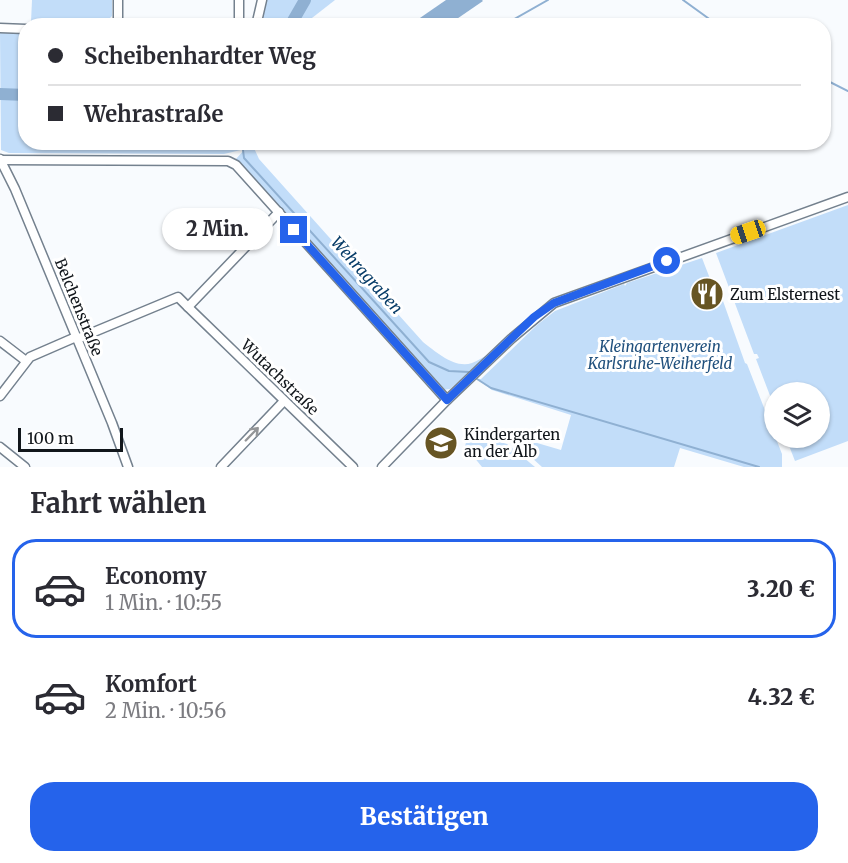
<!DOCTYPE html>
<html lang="de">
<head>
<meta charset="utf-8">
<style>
  body { margin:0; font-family:Merriweather,serif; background:#f2f2f3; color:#2b2b33; height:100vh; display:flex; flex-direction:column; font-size:22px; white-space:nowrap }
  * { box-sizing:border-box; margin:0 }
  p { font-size:20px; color:#7c7c81 }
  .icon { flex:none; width:33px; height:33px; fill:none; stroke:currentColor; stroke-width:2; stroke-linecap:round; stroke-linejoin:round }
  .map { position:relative; height:467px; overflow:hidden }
  .sheet { display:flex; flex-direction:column; background:#fff; flex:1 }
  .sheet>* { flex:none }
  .hud { position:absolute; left:18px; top:18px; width:813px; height:132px; border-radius:24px; box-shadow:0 2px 4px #0004; display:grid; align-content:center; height:132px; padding:0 30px; background:#fff }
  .tools { position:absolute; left:764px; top:382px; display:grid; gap:12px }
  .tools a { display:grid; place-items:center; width:66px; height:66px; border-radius:50%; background:#fff; box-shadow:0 2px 4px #0004; font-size:30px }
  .scale { position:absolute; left:18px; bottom:15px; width:105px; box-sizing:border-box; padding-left:6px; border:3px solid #11161b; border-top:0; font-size:16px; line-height:21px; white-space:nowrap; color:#11161b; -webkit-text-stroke:4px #fff; paint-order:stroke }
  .end { position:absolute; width:27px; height:27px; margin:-14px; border:8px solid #2563eb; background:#fff; box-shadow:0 0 0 3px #fff }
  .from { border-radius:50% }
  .bubble { position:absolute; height:42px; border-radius:21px; background:#fff; box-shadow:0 2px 4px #0004; font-size:20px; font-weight:800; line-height:42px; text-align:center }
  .car { position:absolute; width:18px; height:36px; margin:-18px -9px; border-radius:8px; box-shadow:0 0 4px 2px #0007; background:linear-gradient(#f5c518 24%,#345 0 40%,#f5c518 0 76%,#345 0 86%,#f5c518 0) }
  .hud b { display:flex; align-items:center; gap:21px; height:57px; font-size:22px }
  .hud b+b { border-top:2px solid #e1e1e2 }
  .hud i { width:15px; height:15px; background:#2b2b33 }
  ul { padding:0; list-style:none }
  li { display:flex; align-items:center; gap:18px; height:99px; margin:0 12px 9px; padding:0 18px; border:3px solid transparent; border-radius:24px }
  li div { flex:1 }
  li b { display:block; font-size:22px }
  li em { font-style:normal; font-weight:800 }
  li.current { border-color:#2563eb }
  li>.icon { width:54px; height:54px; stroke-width:1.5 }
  h2 { padding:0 30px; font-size:27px; line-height:72px }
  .button { display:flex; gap:12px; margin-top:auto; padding:12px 30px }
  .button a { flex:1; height:69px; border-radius:24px; background:#2563eb; color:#fff; font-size:24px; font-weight:800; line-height:69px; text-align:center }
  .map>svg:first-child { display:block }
  .green { fill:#c2ddf9 }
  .water { fill:#8fb0d2 }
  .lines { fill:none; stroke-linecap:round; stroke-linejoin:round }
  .stream { stroke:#8fb0d2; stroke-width:2 }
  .river { stroke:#8fb0d2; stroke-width:12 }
  .minor-casing { stroke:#74818e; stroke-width:11 }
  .minor { stroke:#fff; stroke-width:8 }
  .oneway { stroke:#949698 }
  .route { stroke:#2563eb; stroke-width:8 }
  .labels { text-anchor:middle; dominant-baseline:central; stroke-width:6; stroke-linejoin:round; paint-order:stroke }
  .poi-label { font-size:15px; fill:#11161b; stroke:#fff; text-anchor:start }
  .street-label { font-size:15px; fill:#11161b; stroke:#fff }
  .park-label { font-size:15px; font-style:italic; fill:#20507d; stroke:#fff }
  .water-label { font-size:16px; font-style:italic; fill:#063b67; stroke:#fff }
</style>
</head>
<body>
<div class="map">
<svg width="848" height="467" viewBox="0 0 848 467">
  <rect width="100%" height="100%" fill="#f8fbfe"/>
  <g class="green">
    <polygon points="32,0 112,0 112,16 105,23 31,22"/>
    <polygon points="266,0 335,0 303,25 260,26"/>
    <path d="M0,32H25L26,142L255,143L254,148L259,159L423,342C436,352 455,369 472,363C478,361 484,356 490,354L450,389L443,390L440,388L235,160L245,149L224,154L9,153L1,150Z"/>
    <polygon points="848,205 848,441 795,461 786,438 819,438 819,393 774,393 774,406 756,359 759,358 757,354 754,354 716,253"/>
    <polygon points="702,258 719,302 723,301 745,363 747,364 782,454 782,467 744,467 680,448 674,467 542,467 510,438 510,435 561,450 571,415 492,390 477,379 481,379 537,325 555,311 624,284 625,286 627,283"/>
    <polygon points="469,432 507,444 535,467 482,467 465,446"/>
  </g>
  <polygon class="water" points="446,0 482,0 483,1 448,25 421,25 417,20"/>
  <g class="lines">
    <g class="stream">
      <polyline points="683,0 719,26"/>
      <polyline points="502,26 548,0"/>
      <polyline points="824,79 848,91"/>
      <polyline points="242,142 244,158 429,362 449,371 469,372"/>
      <polyline points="477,379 491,388 759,467"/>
    </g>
    <g class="river">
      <polyline points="290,26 305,0"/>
      <polyline points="0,94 26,95"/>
    </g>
    <defs>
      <g id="minor">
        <polyline points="118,0 118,26"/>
        <polyline points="239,26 239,0"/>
        <polyline points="256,26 262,0"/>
        <polyline points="0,28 26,29"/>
        <polyline points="0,159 15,189 112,423 128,467"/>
        <polyline points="0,160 228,161 236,165 447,400"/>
        <polyline points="188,307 353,467"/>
        <polyline points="77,339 178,297 188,307 279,212"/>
        <polyline points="0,341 26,361"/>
        <polyline points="0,396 30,357 76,337"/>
        <polyline points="0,447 25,467"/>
        <polyline points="221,467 284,401"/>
        <polyline points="382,467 447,400 511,339 554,303 848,197"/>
      </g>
    </defs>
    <use href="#minor" class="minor-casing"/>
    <use href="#minor" class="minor"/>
  </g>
  <defs><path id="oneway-shaft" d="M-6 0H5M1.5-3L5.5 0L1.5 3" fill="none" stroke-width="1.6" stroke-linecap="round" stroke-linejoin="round" transform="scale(1.5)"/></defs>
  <use class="oneway" href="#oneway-shaft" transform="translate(252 434) rotate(-46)"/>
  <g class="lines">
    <polyline class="route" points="294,230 447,400 534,317 554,303 667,261"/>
  </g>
  <defs>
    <symbol id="restaurant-disc" viewBox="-11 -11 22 22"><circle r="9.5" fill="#675523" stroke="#fff"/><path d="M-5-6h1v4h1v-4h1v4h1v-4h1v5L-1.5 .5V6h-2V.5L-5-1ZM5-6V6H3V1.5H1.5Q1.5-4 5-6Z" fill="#fff"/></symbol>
    <symbol id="school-disc" viewBox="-11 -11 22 22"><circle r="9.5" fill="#675523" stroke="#fff"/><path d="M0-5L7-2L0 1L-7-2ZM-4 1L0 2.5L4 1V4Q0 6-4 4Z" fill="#fff"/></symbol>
  </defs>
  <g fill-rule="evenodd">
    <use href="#restaurant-disc" x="688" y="275" width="38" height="38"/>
    <use href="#school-disc" x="422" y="424" width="38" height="38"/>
  </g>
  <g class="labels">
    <g class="poi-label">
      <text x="730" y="294">Zum Elsternest</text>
      <text x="464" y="434">Kindergarten<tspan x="464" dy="17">an der Alb</tspan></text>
    </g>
    <g class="street-label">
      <text transform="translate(79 307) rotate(68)">Belchenstraße</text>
      <text transform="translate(280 377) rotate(44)">Wutachstraße</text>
    </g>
    <g class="park-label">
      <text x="660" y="346">Kleingartenverein<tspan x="660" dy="17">Karlsruhe-Weiherfeld</tspan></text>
    </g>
    <g class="water-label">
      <text transform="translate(367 275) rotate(48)">Wehragraben</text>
    </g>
  </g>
</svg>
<div class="tools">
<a><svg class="icon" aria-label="layers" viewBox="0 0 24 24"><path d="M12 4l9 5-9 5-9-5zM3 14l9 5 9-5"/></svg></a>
</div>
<div class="scale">100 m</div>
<i class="end from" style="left:667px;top:261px"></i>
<i class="end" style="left:294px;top:230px"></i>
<div class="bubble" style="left:162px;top:208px;width:111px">2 Min.</div>
<i class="car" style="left:748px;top:232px;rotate:251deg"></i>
<div class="hud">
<b><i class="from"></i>Scheibenhardter Weg</b>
<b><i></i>Wehrastraße</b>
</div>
</div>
<section class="sheet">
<h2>Fahrt wählen</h2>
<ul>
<li class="current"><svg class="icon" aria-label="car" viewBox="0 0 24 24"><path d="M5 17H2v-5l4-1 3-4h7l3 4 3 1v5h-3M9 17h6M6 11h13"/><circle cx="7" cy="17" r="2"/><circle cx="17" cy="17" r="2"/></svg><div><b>Economy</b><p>1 Min. · 10:55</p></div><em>3.20 €</em></li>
<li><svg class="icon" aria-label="car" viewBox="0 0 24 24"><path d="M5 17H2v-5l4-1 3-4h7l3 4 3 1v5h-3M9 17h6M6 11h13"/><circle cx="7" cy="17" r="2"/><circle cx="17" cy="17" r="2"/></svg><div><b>Komfort</b><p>2 Min. · 10:56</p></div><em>4.32 €</em></li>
</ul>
<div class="button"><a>Bestätigen</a></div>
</section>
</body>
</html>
